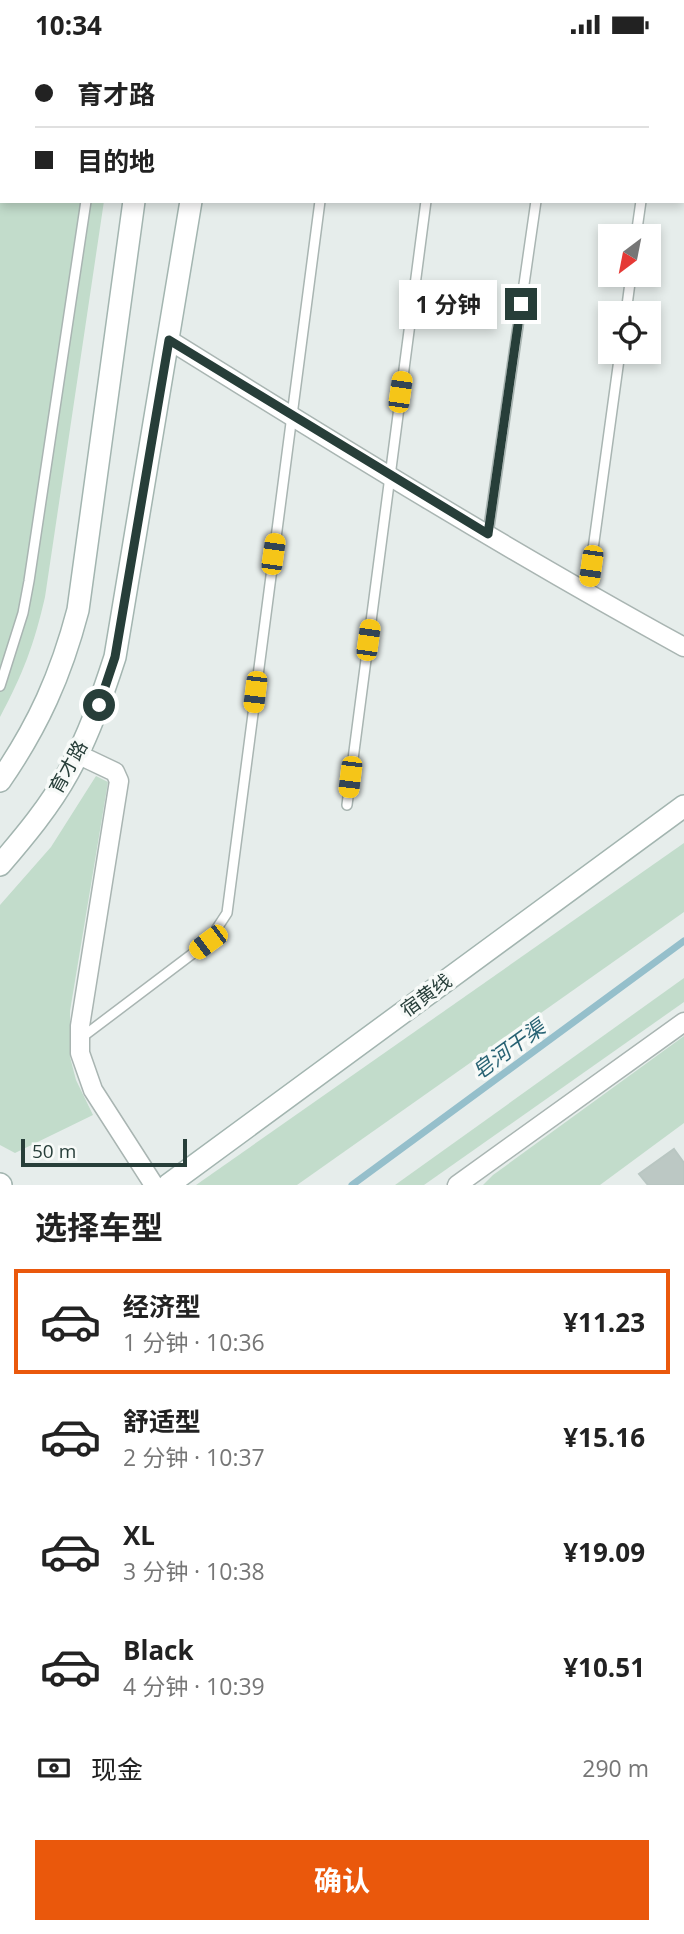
<!DOCTYPE html>
<html lang="zh">
<head>
<meta charset="utf-8">
<style>
  body { margin:0; font-family:"Open Sans","Noto Sans SC",sans-serif; background:#f6f6f6; color:#222; height:100vh; display:flex; flex-direction:column; font-size:26px; white-space:nowrap }
  * { box-sizing:border-box; margin:0 }
  p { font-size:23px; color:#767676 }
  .icon { flex:none; width:38px; height:38px; fill:none; stroke:currentColor; stroke-width:2; stroke-linecap:round; stroke-linejoin:round }
  .map { position:relative; height:1136px; overflow:hidden }
  .panel { display:flex; flex-direction:column; background:#fff; flex:1 }
  .panel>* { flex:none }
  .guide { position:absolute; left:0px; top:0px; width:684px; height:154px; box-shadow:0 4px 10px #0003; display:grid; align-content:center; height:154px; padding:0 35px; background:#fff }
  .needle { width:46px; rotate:212deg }
  .controls { position:absolute; left:598px; top:175px; display:grid; gap:14px }
  .controls a { display:grid; place-items:center; width:63px; height:63px; border-radius:0px; background:#fff; box-shadow:0 4px 10px #0003; font-size:35px }
  .scale { position:absolute; left:21px; bottom:18px; width:166px; box-sizing:border-box; padding-left:7px; border:4px solid #273e39; border-top:0; font-size:19px; line-height:24px; white-space:nowrap; color:#273e39; -webkit-text-stroke:5px #f7faf8; paint-order:stroke }
  .end { position:absolute; width:32px; height:32px; margin:-16px; border:9px solid #273e39; background:#fff; box-shadow:0 0 0 4px #fff }
  .from { border-radius:50% }
  .bubble { position:absolute; height:49px; border-radius:0px; background:#fff; box-shadow:0 4px 10px #0003; font-size:23px; font-weight:700; line-height:49px; text-align:center }
  .car { position:absolute; width:21px; height:42px; margin:-21px -10px; border-radius:9px; box-shadow:0 0 5px 2px #0007; background:linear-gradient(#f5c518 24%,#345 0 40%,#f5c518 0 76%,#345 0 86%,#f5c518 0) }
  .guide b { display:flex; align-items:center; gap:24px; height:66px; font-size:26px }
  .guide b+b { border-top:2px solid #e0e0e0 }
  .guide i { width:18px; height:18px; background:#222 }
  ul { padding:0; list-style:none }
  li { display:flex; align-items:center; gap:21px; height:105px; margin:0 14px 10px; padding:0 21px; border:4px solid transparent; border-radius:0px }
  li div { flex:1 }
  li b { display:block; font-size:26px }
  li em { font-style:normal; font-weight:700 }
  li.selected { border-color:#ea580c }
  li>.icon { width:63px; height:63px; stroke-width:1.5 }
  h2 { padding:0 35px; font-size:32px; line-height:84px }
  .pay { display:flex; align-items:center; gap:18px; height:77px; padding:0 35px; font-size:26px }
  .pay p { margin-inline-start:auto }
  .primary-button { display:flex; gap:14px; margin-top:auto; padding:14px 35px }
  .primary-button a { flex:1; height:80px; border-radius:0px; background:#ea580c; color:#fff; font-size:28px; font-weight:700; line-height:80px; text-align:center }
  .status { display:flex; justify-content:space-between; align-items:center; height:49px; padding:0 35px; background:#fff; direction:ltr }
  .status svg { height:19px; fill:currentColor }
  .map>svg:first-child { display:block }
  .green { fill:#c2dccb }
  .lines { fill:none; stroke-linecap:round; stroke-linejoin:round }
  .stream { stroke:#95bfcb; stroke-width:7 }
  .building { fill:#bcc8c4; stroke:#b9c6c2; stroke-width:2 }
  .lane-casing { stroke:#a9b5b2; stroke-width:12 }
  .street-casing { stroke:#a9b5b2; stroke-width:21 }
  .secondary-casing { stroke:#a3b5b0; stroke-width:24 }
  .lane { stroke:#fff; stroke-width:9 }
  .street { stroke:#fff; stroke-width:18 }
  .secondary { stroke:#fff; stroke-width:21 }
  .route { stroke:#273e39; stroke-width:9 }
  .labels { text-anchor:middle; dominant-baseline:central; stroke-width:7; stroke-linejoin:round; paint-order:stroke }
  .street-label { font-size:19px; fill:#273e39; stroke:#f7faf8 }
  .water-label { font-size:21px; font-style:italic; fill:#276273; stroke:#f7faf8 }
</style>
</head>
<body>
<div class="status"><b>10:34</b><svg viewBox="0 0 49 12"><path d="M0 12V9h3v3zM5 12V6h3v6zM10 12V3h3v9zM15 12V0h3v12zM26 1h20v11H26zM47 4h2v5h-2z"/></svg></div>
<div class="map">
<svg width="684" height="1136" viewBox="0 0 684 1136">
  <rect width="100%" height="100%" fill="#e6edeb"/>
  <g class="green">
    <path d="M0,0H127L2,2V152H104L45,548C34,596 23,625 0,668Z"/>
    <polygon points="96,727 108,733 70,962 70,1008 76,1031 93,1066 15,1104 0,1096 0,856 51,798"/>
    <polygon points="684,794 684,863 297,1136 196,1136"/>
    <polygon points="684,929 684,953 424,1136 395,1136"/>
    <polygon points="684,987 684,1074 600,1136 483,1136 493,1126"/>
  </g>
  <g class="lines">
    <polyline class="stream" points="352,1136 684,892"/>
  </g>
  <polygon class="building" points="674,1100 684,1114 684,1136 648,1136 639,1125"/>
  <g class="lines">
    <defs>
      <g id="lane">
        <polyline points="109,2 109,0"/>
        <polyline points="341,2 342,0"/>
        <polyline points="447,2 447,0"/>
        <polyline points="558,2 558,0"/>
        <polyline points="662,2 662,0"/>
        <polyline points="636,187 641,152"/>
        <polyline points="626,264 631,226"/>
        <polyline points="488,485 536,152"/>
        <polyline points="587,544 620,303"/>
        <polyline points="0,637 23,564 29,532 86,152"/>
        <polyline points="347,756 426,152"/>
        <polyline points="81,989 208,893 227,864 320,152"/>
      </g>
      <g id="street">
        <path d="M169,291C339,397 509,502 684,598"/>
        <polyline points="77,705 115,723 119,732 80,977 80,1004 93,1041 154,1136"/>
        <polyline points="457,1136 684,973"/>
      </g>
      <g id="secondary">
        <polyline points="155,2 155,0"/>
        <polyline points="210,2 210,0"/>
        <path d="M0,732C38,677 61,626 78,561L134,152"/>
        <path d="M0,816C24,788 50,757 68,724C88,688 102,648 115,608L191,152"/>
        <polyline points="0,1135 1,1136"/>
        <polyline points="168,1136 684,757"/>
      </g>
    </defs>
    <use href="#lane" class="lane-casing"/>
    <use href="#street" class="street-casing"/>
    <use href="#secondary" class="secondary-casing"/>
    <use href="#lane" class="lane"/>
    <use href="#street" class="street"/>
    <use href="#secondary" class="secondary"/>
  </g>
  <g class="lines">
    <polyline class="route" points="99,656 115,608 169,291 488,485 521,255"/>
  </g>
  <g class="labels">
    <g class="street-label">
      <text transform="translate(68 718) rotate(-61)">育才路</text>
      <text transform="translate(426 946) rotate(-36)">宿黄线</text>
    </g>
    <g class="water-label">
      <text transform="translate(508 1000) rotate(-36)">皂河干渠</text>
    </g>
  </g>
</svg>
<div class="controls">
<a><svg class="needle" viewBox="-14 -14 28 28"><path d="M0-13l5 13h-10z" fill="#e53935"/><path d="M0 13l5-13h-10z" fill="#767676"/></svg></a>
<a><svg class="icon" aria-label="locate" viewBox="0 0 24 24"><circle cx="12" cy="12" r="6"/><path d="M12 2v4M12 18v4M2 12h4M18 12h4"/></svg></a>
</div>
<div class="scale">50 m</div>
<i class="end from" style="left:99px;top:656px"></i>
<i class="end" style="left:521px;top:255px"></i>
<div class="bubble" style="left:399px;top:231px;width:98px">1 分钟</div>
<i class="car" style="left:400px;top:343px;rotate:8deg"></i>
<i class="car" style="left:273px;top:505px;rotate:8deg"></i>
<i class="car" style="left:591px;top:517px;rotate:188deg"></i>
<i class="car" style="left:368px;top:591px;rotate:8deg"></i>
<i class="car" style="left:255px;top:643px;rotate:187deg"></i>
<i class="car" style="left:350px;top:728px;rotate:187deg"></i>
<i class="car" style="left:208px;top:893px;rotate:233deg"></i>
<div class="guide">
<b><i class="from"></i>育才路</b>
<b><i></i>目的地</b>
</div>
</div>
<section class="panel">
<h2>选择车型</h2>
<ul>
<li class="selected"><svg class="icon" aria-label="car" viewBox="0 0 24 24"><path d="M5 17H2v-5l4-1 3-4h7l3 4 3 1v5h-3M9 17h6M6 11h13"/><circle cx="7" cy="17" r="2"/><circle cx="17" cy="17" r="2"/></svg><div><b>经济型</b><p>1 分钟 · 10:36</p></div><em>¥11.23</em></li>
<li><svg class="icon" aria-label="car" viewBox="0 0 24 24"><path d="M5 17H2v-5l4-1 3-4h7l3 4 3 1v5h-3M9 17h6M6 11h13"/><circle cx="7" cy="17" r="2"/><circle cx="17" cy="17" r="2"/></svg><div><b>舒适型</b><p>2 分钟 · 10:37</p></div><em>¥15.16</em></li>
<li><svg class="icon" aria-label="car" viewBox="0 0 24 24"><path d="M5 17H2v-5l4-1 3-4h7l3 4 3 1v5h-3M9 17h6M6 11h13"/><circle cx="7" cy="17" r="2"/><circle cx="17" cy="17" r="2"/></svg><div><b>XL</b><p>3 分钟 · 10:38</p></div><em>¥19.09</em></li>
<li><svg class="icon" aria-label="car" viewBox="0 0 24 24"><path d="M5 17H2v-5l4-1 3-4h7l3 4 3 1v5h-3M9 17h6M6 11h13"/><circle cx="7" cy="17" r="2"/><circle cx="17" cy="17" r="2"/></svg><div><b>Black</b><p>4 分钟 · 10:39</p></div><em>¥10.51</em></li>
</ul>
<div class="pay"><svg class="icon" aria-label="cash" viewBox="0 0 24 24"><path d="M3 7h18v10H3z"/><circle cx="12" cy="12" r="2"/></svg>现金<p>290 m</p></div>
<div class="primary-button"><a>确认</a></div>
</section>
</body>
</html>
